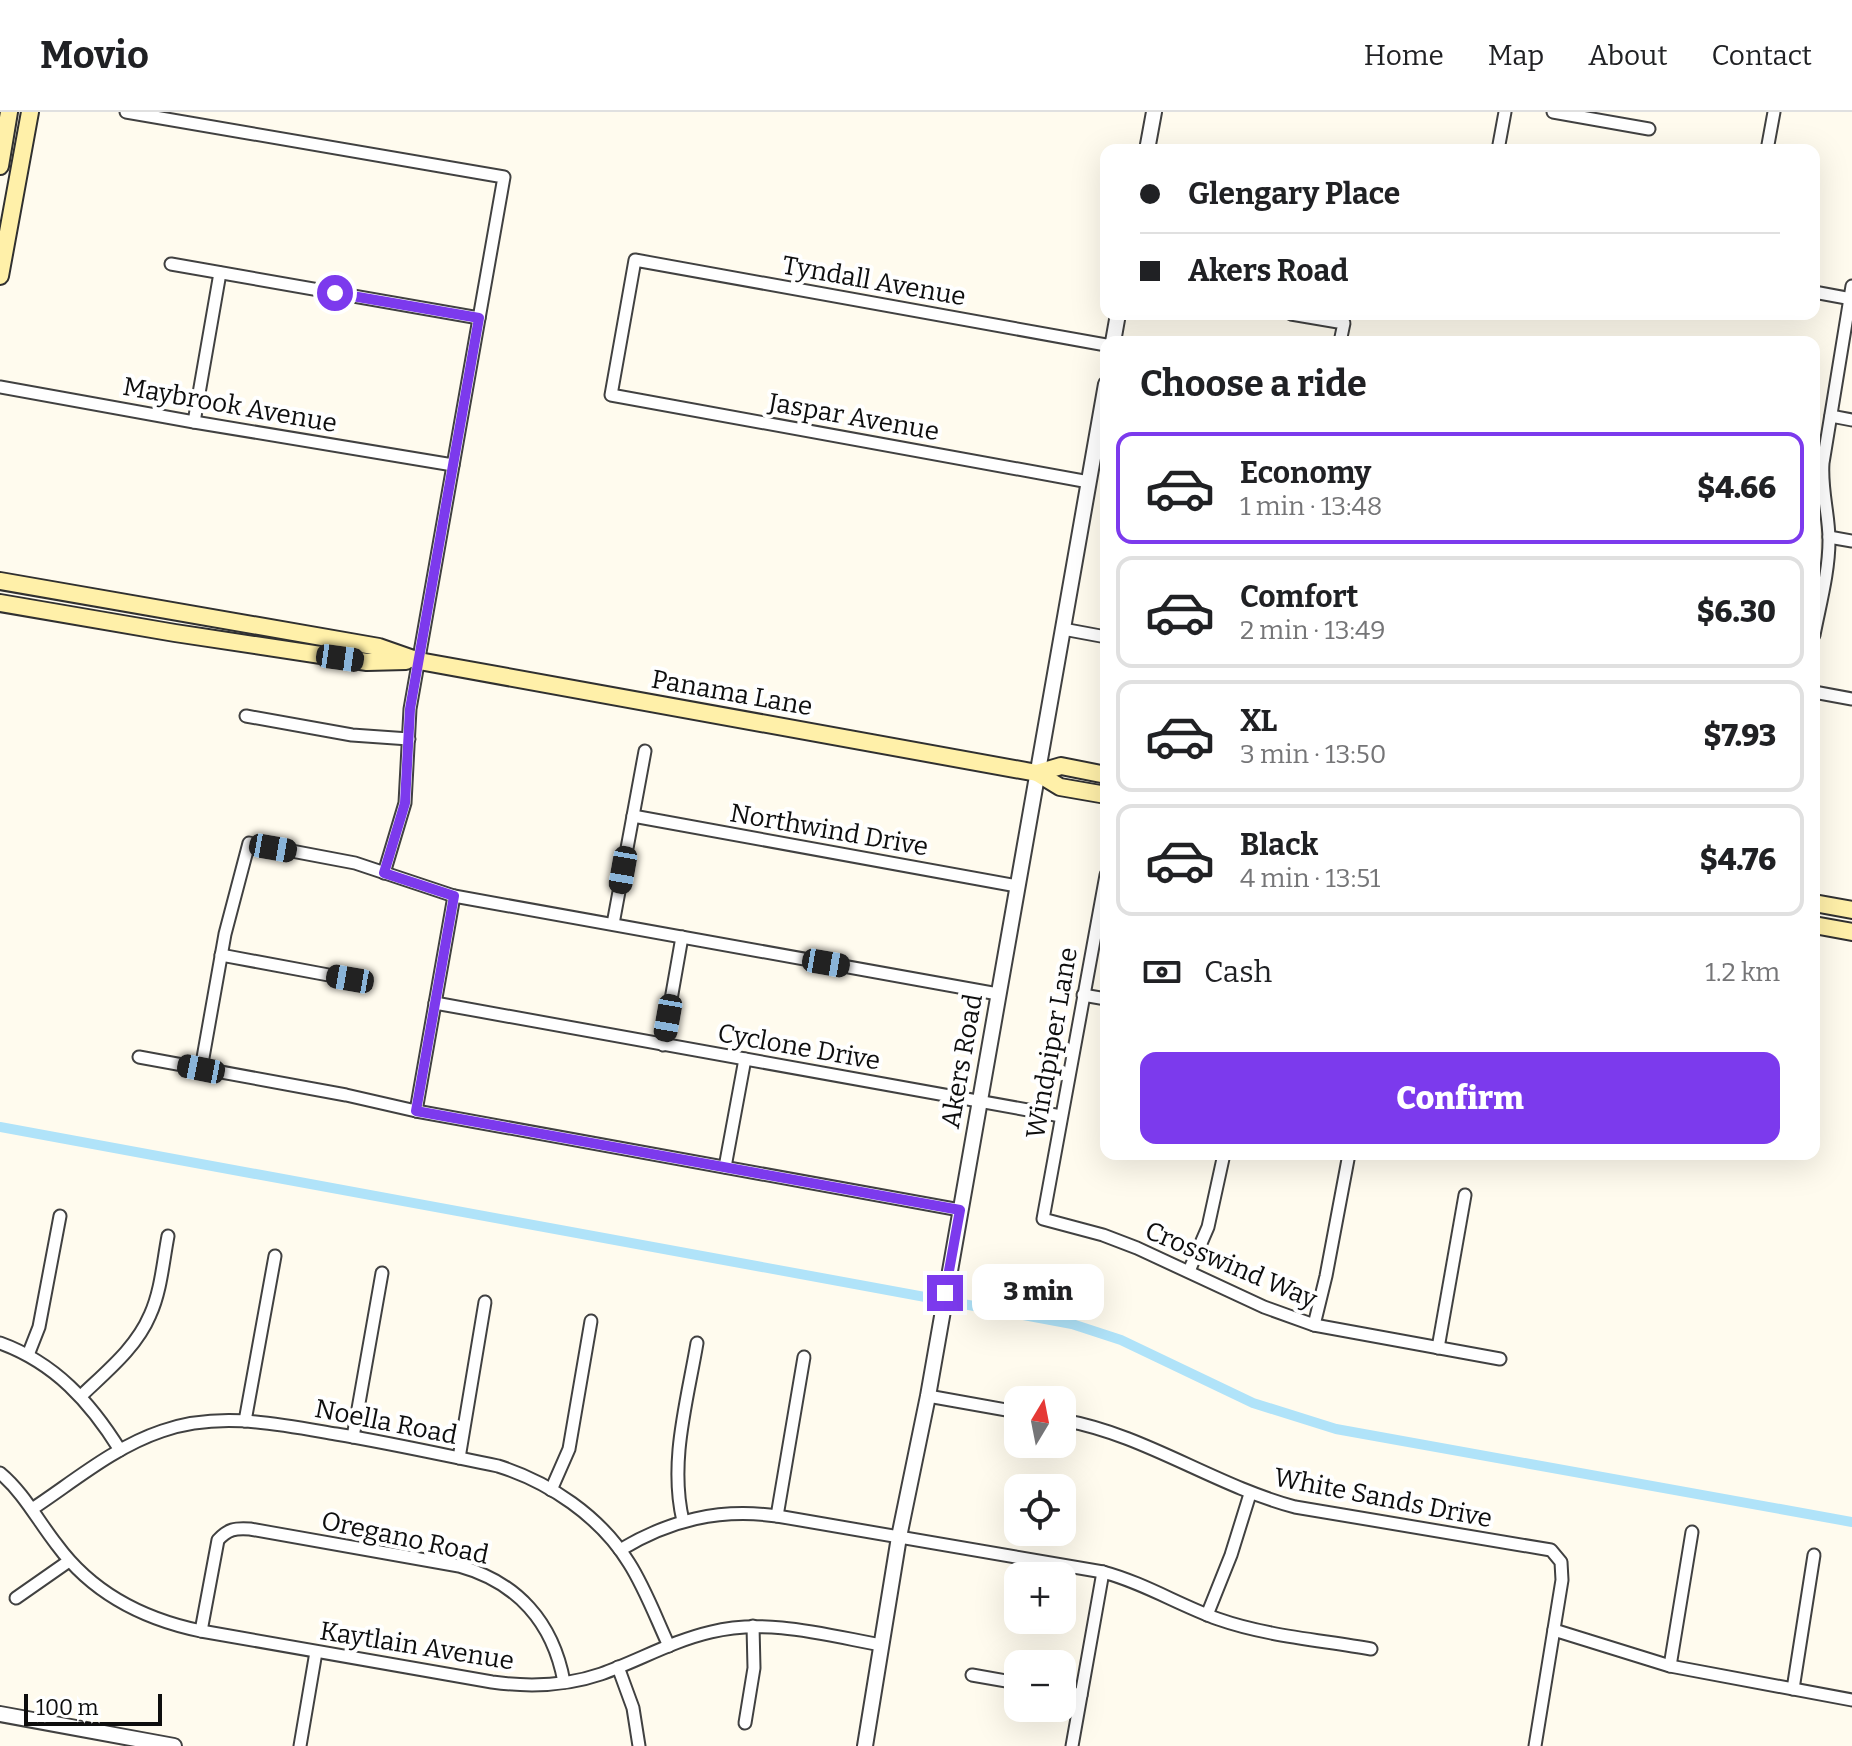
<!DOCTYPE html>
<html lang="en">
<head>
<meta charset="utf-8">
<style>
  body { margin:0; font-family:Bitter,serif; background:#f2f2f2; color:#202124; height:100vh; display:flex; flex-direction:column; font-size:30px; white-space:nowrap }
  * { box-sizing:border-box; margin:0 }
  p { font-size:26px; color:#757577 }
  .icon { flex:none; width:44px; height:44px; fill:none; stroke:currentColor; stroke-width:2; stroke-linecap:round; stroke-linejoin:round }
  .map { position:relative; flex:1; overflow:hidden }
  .details { position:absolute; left:1100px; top:224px; width:720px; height:824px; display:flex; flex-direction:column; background:#fff; border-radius:16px; box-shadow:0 8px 32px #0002 }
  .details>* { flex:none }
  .guide { position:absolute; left:1100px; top:32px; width:720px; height:176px; border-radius:16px; box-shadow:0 8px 32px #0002; display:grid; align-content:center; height:176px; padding:0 40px; background:#fff }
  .needle { width:52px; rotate:10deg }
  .tools { position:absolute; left:1004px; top:1274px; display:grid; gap:16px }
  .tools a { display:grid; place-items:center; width:72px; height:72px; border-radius:16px; background:#fff; box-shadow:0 8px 32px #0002; font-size:40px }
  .scale { position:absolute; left:24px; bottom:20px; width:138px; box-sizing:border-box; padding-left:8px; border:4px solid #0e0e0e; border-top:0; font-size:22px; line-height:28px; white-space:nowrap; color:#0e0e0e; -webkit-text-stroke:6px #fff; paint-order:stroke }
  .end { position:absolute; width:36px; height:36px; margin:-18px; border:10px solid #7c3aed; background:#fff; box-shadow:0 0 0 4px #fff }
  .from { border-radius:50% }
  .bubble { position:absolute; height:56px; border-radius:16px; background:#fff; box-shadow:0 8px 32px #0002; font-size:26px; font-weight:800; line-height:56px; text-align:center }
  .car { position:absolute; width:24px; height:48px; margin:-24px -12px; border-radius:10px; box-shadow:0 0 6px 2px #0007; background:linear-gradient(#222 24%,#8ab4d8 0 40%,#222 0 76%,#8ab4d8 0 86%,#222 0) }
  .guide b { display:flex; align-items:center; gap:28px; height:76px; font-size:30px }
  .guide b+b { border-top:2px solid #e0e0e0 }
  .guide i { width:20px; height:20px; background:#202124 }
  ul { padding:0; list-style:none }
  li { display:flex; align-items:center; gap:24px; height:112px; margin:0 16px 12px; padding:0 24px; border:4px solid #e0e0e0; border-radius:16px }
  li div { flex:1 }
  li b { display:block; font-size:30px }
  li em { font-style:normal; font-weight:800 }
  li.current { border-color:#7c3aed }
  li>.icon { width:72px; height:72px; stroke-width:1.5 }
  h2 { padding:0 40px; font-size:36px; line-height:96px }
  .pay { display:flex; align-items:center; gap:20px; height:88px; padding:0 40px; font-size:30px }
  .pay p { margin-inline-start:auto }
  .cta { display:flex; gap:16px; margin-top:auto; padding:16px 40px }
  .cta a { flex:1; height:92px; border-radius:16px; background:#7c3aed; color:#fff; font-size:32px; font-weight:800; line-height:92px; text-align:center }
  header { display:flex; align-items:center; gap:48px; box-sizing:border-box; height:112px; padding:0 40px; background:#fff; border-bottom:2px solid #e0e0e0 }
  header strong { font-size:38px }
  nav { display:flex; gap:44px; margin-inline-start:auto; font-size:28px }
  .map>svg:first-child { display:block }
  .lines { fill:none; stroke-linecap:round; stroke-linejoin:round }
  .canal { stroke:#b0e3f9; stroke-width:10 }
  .minor-casing { stroke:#414141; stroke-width:15 }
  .tertiary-casing { stroke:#414141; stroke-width:18 }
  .secondary-casing { stroke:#303030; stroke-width:20 }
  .minor { stroke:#fff; stroke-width:11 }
  .tertiary { stroke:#fff; stroke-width:14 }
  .secondary { stroke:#fff0a9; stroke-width:16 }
  .route { stroke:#7c3aed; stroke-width:10 }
  .labels { text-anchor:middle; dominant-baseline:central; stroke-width:8; stroke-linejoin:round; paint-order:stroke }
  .street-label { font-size:26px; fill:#0e0e0e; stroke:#fff }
</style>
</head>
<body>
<header>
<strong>Movio</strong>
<nav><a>Home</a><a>Map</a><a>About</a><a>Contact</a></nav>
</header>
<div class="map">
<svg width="1852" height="1634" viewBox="0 0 1852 1634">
  <rect width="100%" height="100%" fill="#fffbee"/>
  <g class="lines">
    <polyline class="canal" points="0,1015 1072,1212 1121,1228 1253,1291 1336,1317 1852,1410"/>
    <defs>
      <g id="minor">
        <polyline points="126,0 504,65 410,597 405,691 384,761"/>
        <polyline points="1553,0 1649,17"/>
        <polyline points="1498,38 1505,0"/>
        <polyline points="1767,38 1774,0"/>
        <polyline points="171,152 479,206"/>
        <polyline points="1814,180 1852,187"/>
        <polyline points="1291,202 1344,211 1340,230"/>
        <polyline points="0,275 194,310 453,353"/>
        <polyline points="1831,304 1852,308"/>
        <polyline points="194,310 220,161"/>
        <polyline points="1089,370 611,283 635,148 1106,233"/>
        <polyline points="1829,425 1852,429"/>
        <polyline points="1063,517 1106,525"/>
        <path d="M1814,523C1820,492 1829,460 1829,428C1829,402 1821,378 1823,351L1852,174"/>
        <polyline points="1814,580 1852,587"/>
        <polyline points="246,604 352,623 409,627"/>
        <polyline points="633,704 1017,774"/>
        <polyline points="1106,763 1043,1107 1103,1123 1137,1136 1264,1195 1314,1213 1500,1247"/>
        <polyline points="613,812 645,639"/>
        <polyline points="221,843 350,867"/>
        <polyline points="1083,883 1106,887"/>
        <polyline points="435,891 1061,1004"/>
        <polyline points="663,933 682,825"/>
        <polyline points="139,945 346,983 416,999 960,1098"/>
        <polyline points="201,957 225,822 249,731 355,751 454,784 998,882"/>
        <polyline points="416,999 454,784"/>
        <polyline points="725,1055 745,947"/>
        <polyline points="1189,1159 1208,1115 1224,1042"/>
        <polyline points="1314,1213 1326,1164 1349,1042"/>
        <path d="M0,1231C55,1251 90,1290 120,1338"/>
        <polyline points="1438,1236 1465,1083"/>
        <polyline points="28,1243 39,1215 60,1104"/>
        <path d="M81,1284C107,1259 136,1236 150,1203C161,1179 163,1150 168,1124"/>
        <polyline points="928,1284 1018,1300"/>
        <path d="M1062,1308C1144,1322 1213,1373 1295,1395L1551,1438L1561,1450L1562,1468L1535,1634"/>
        <polyline points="245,1309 275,1144"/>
        <polyline points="353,1325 382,1161"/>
        <polyline points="459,1346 485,1190"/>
        <path d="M0,1361C24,1381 38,1409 57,1433C93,1482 143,1507 201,1519L492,1570C528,1575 566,1574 601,1562C638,1549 672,1529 711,1520C767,1506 826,1523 881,1533"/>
        <polyline points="551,1378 569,1337 591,1209"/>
        <path d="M32,1397C73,1370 114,1335 162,1319C219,1299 278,1312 336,1322C390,1331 444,1343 498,1354C549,1370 600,1404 629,1451C645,1476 656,1506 669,1534"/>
        <polyline points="777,1404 804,1245"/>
        <path d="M683,1409C669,1350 687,1290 697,1231"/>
        <path d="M620,1438C670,1408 719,1396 777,1404L1103,1460C1144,1471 1179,1493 1218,1507C1266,1524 1321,1528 1371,1537"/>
        <polyline points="16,1486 69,1449"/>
        <polyline points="1207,1503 1231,1443 1250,1382"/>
        <polyline points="1554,1518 1670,1554 1852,1588"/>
        <path d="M201,1519L218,1428C228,1417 235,1416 250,1417L459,1454C517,1470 553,1510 564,1570"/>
        <polyline points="1670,1554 1692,1420"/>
        <polyline points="618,1555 633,1596 639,1634"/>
        <polyline points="972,1563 1018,1571"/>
        <polyline points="1793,1577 1814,1443"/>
        <polyline points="1062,1579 1081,1583"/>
        <polyline points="745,1611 754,1556 753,1514"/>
        <polyline points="300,1634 316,1540"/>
        <polyline points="1072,1634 1103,1460"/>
      </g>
      <g id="tertiary">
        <polyline points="1147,38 1154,0"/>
        <polyline points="1113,230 1118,202"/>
        <polyline points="0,1602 174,1634"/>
        <polyline points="865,1634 899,1425 928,1284 1106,272"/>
      </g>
      <g id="secondary">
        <polyline points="0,54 9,0"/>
        <polyline points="0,164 30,0"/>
        <polyline points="0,469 379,535 419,549 1037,661 1060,675 1106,683"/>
        <polyline points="0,491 175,521 367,550 406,549"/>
        <polyline points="1037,661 1061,654 1106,663"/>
        <polyline points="1814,791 1852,798"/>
        <polyline points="1814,813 1852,820"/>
      </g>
    </defs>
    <use href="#minor" class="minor-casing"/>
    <use href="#tertiary" class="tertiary-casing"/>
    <use href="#secondary" class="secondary-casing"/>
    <use href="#minor" class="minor"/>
    <use href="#tertiary" class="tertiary"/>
    <use href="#secondary" class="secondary"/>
  </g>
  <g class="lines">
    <polyline class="route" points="335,181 479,206 410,597 405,691 384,761 454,784 416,999 960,1098 945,1181"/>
  </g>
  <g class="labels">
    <g class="street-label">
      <text transform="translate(874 169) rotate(10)">Tyndall Avenue</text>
      <text transform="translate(230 293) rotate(10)">Maybrook Avenue</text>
      <text transform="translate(854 305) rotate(10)">Jaspar Avenue</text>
      <text transform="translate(732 581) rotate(10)">Panama Lane</text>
      <text transform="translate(829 718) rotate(10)">Northwind Drive</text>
      <text transform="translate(1052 931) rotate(-80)">Windpiper Lane</text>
      <text transform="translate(799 935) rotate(10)">Cyclone Drive</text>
      <text transform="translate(962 949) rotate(-80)">Akers Road</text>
      <text transform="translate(1231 1153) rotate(23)">Crosswind Way</text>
      <text transform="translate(386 1310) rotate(11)">Noella Road</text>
      <text transform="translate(1383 1386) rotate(11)">White Sands Drive</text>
      <text transform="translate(405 1426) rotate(12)">Oregano Road</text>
      <text transform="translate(417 1534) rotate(9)">Kaytlain Avenue</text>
    </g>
  </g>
</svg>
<div class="tools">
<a><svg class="needle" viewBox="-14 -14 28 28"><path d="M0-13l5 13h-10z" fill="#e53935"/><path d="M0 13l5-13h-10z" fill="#757577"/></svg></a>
<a><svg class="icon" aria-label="locate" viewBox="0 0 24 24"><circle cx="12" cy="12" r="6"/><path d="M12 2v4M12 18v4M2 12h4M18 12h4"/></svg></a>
<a>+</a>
<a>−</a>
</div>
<div class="scale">100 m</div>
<i class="end from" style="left:335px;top:181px"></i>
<i class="end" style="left:945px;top:1181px"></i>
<div class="bubble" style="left:972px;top:1152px;width:132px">3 min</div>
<i class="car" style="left:340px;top:546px;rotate:98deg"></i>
<i class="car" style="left:273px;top:736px;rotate:100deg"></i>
<i class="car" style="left:623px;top:758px;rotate:190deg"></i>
<i class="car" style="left:826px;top:851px;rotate:100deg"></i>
<i class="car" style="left:350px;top:867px;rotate:280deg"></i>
<i class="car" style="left:668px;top:906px;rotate:190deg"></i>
<i class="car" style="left:201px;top:957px;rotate:281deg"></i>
<div class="guide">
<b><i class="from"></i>Glengary Place</b>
<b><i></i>Akers Road</b>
</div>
<section class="details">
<h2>Choose a ride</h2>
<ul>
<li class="current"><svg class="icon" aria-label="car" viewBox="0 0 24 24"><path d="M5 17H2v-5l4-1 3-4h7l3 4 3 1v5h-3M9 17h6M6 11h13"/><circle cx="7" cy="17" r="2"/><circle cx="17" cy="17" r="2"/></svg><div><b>Economy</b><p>1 min · 13:48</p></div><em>$4.66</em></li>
<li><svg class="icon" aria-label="car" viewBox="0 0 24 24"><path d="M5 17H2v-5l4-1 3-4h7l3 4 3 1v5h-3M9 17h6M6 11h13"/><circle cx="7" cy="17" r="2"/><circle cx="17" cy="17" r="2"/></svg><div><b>Comfort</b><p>2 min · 13:49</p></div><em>$6.30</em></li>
<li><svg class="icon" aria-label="car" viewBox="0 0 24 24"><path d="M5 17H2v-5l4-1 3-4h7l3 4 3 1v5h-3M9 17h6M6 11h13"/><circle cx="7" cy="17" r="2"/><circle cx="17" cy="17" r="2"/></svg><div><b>XL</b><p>3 min · 13:50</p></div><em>$7.93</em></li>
<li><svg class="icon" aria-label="car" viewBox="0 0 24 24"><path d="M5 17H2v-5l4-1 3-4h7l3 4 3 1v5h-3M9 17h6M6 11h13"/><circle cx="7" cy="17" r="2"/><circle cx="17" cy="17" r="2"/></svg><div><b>Black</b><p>4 min · 13:51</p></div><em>$4.76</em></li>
</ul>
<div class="pay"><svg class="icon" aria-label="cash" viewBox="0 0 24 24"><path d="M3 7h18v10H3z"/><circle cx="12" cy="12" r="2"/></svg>Cash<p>1.2 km</p></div>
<div class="cta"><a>Confirm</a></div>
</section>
</div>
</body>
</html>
